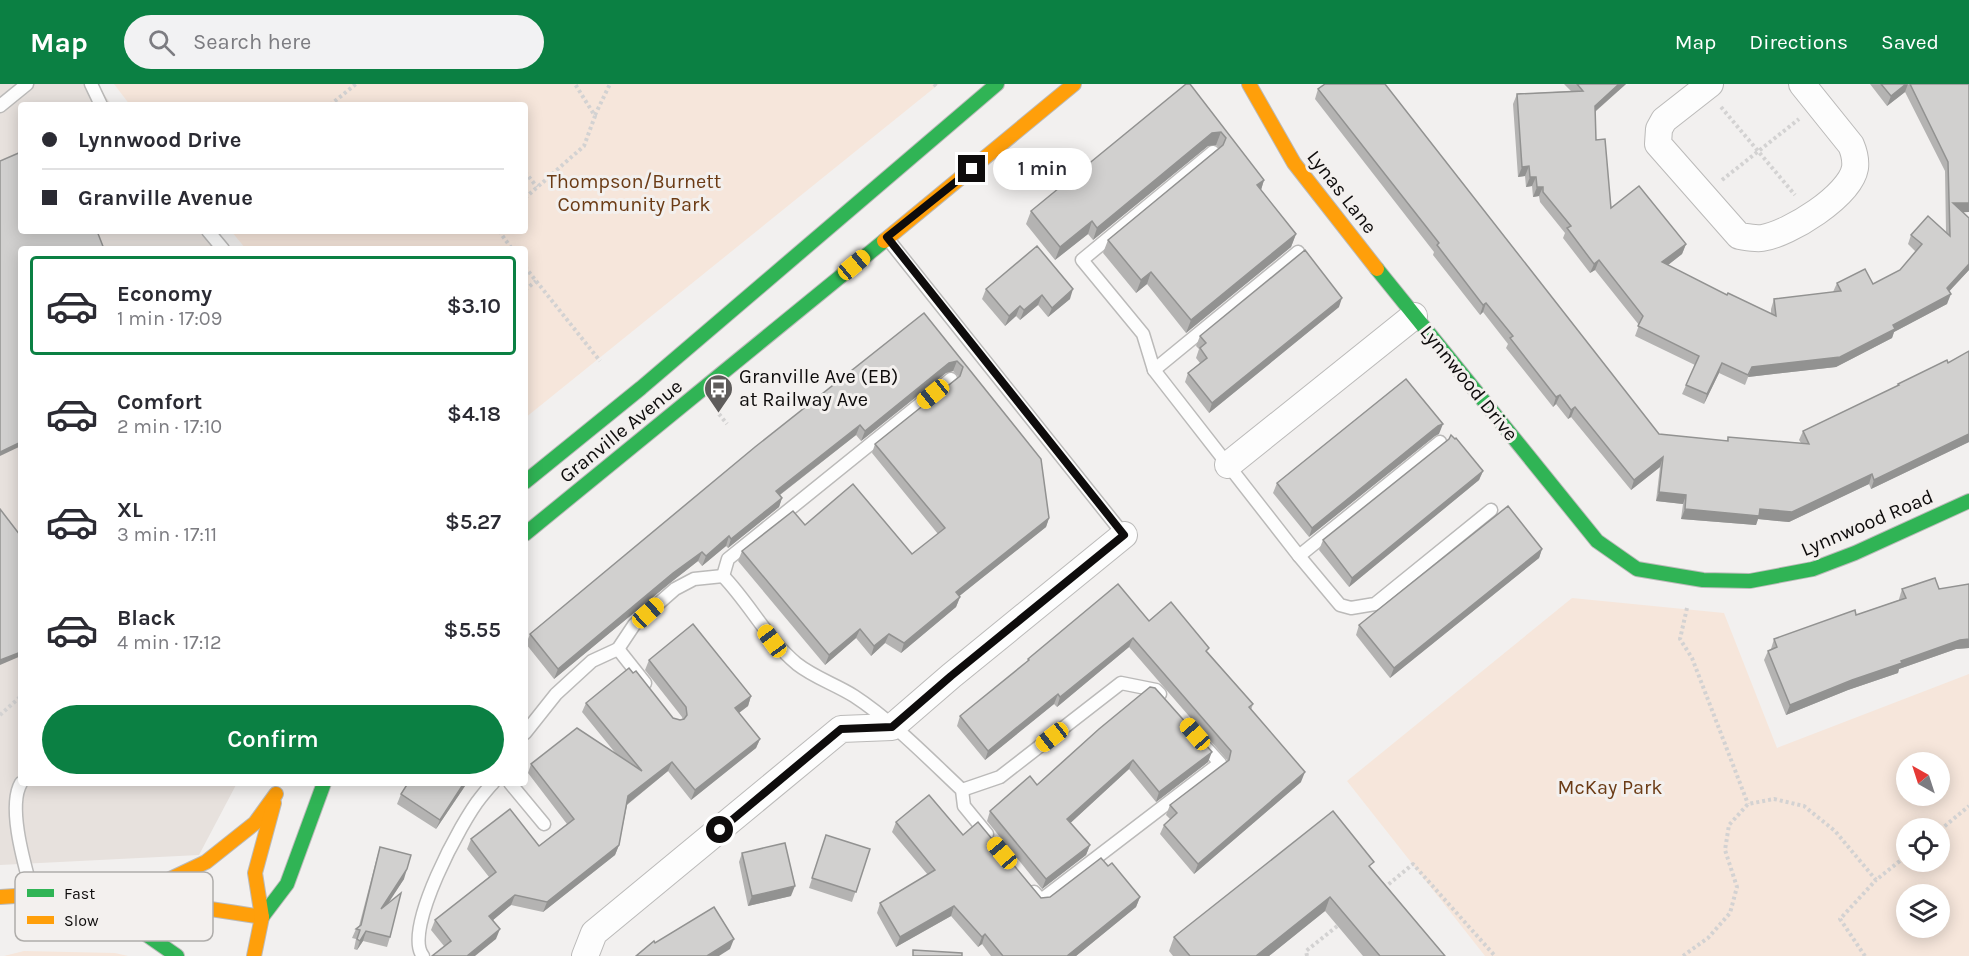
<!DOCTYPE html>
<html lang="en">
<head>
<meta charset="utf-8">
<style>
  body { margin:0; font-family:Karla,sans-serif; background:#f2f2f3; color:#2b2b33; height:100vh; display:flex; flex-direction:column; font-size:22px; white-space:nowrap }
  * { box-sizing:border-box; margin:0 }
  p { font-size:20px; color:#7c7c81 }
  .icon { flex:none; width:33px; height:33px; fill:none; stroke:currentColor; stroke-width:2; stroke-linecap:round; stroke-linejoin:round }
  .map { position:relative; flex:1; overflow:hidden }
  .panel { position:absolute; left:18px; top:162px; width:510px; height:540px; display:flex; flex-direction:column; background:#fff; border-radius:6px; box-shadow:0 3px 15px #0003 }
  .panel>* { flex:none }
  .hud { position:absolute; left:18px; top:18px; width:510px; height:132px; border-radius:6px; box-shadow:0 3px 15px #0003; display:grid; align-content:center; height:132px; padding:0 24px; background:#fff }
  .needle { width:39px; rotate:321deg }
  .tools { position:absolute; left:1896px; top:668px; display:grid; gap:12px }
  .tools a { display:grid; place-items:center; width:54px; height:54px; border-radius:50%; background:#fff; box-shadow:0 3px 15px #0003; font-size:30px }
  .end { position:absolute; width:27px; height:27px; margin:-14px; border:8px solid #0e0c0c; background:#fff; box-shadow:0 0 0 3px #fff }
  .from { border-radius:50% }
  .bubble { position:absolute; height:42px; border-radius:21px; background:#fff; box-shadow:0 3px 15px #0003; font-size:20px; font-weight:600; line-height:42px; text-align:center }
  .car { position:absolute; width:18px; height:36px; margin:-18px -9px; border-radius:8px; box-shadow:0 0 4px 2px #0007; background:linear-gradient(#f5c518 24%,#345 0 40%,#f5c518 0 76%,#345 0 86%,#f5c518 0) }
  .hud b { display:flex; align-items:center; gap:21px; height:57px; font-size:22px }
  .hud b+b { border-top:2px solid #e1e1e2 }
  .hud i { width:15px; height:15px; background:#2b2b33 }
  ul { padding:10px 0 0; list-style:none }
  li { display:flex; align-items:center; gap:18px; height:99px; margin:0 12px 9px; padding:0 12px; border:3px solid transparent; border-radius:6px }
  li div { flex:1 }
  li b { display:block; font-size:22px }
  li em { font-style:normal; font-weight:600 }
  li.on { border-color:#0b8043 }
  li>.icon { width:54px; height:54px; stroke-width:1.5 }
  .cta { display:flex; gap:12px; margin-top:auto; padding:12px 24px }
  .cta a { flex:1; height:69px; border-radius:36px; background:#0b8043; color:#fff; font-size:24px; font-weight:600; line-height:69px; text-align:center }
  header { display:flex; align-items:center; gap:36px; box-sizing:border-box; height:84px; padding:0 30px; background:#0b8043; color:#fff }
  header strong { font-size:28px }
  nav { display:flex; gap:33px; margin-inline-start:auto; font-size:21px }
  .search { width:420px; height:54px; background:#f2f2f3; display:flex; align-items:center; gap:15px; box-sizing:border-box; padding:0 21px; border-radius:33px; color:#7c7c81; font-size:22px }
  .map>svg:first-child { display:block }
  .built { fill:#e7e1dd }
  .green { fill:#f6e6db; fill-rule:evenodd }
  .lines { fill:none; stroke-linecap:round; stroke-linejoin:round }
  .lane-casing { stroke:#bbbab9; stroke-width:15 }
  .street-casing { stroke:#bbbab9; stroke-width:28 }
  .fast-casing { stroke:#bbbab9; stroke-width:16 }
  .slow-casing { stroke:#bbbab9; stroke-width:16 }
  .path { stroke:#d3d2d2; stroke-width:4; stroke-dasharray:3 3; stroke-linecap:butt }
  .lane { stroke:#fdfdfd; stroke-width:12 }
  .street { stroke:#fdfdfd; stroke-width:26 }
  .fast { stroke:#30b455; stroke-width:14 }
  .slow { stroke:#ff9f0a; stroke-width:14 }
  .wall { fill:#b4b3b2 }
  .shaded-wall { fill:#929291 }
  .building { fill:#d1d0cf; stroke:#929291; stroke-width:1.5 }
  .route { stroke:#0e0c0c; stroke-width:8 }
  .labels { text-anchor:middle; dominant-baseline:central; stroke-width:6; stroke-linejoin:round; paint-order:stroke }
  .park-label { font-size:20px; fill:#6b3b15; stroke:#f3f0ee }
  .street-label { font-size:20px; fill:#0e0c0c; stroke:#f3f0ee }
  .poi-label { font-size:20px; fill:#0e0c0c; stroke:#f3f0ee; text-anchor:start }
  .key { fill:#f3f0ee; stroke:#aeacaa; stroke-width:1.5 }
  .key-label { font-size:16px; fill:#0e0c0c }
</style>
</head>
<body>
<header>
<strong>Map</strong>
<div class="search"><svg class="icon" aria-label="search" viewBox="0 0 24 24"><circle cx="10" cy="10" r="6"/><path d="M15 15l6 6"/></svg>Search here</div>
<nav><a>Map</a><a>Directions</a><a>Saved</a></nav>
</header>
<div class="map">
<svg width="1969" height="872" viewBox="0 0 1969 872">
  <rect width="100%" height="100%" fill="#f2f0ef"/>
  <polygon class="built" points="0,0 96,0 112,21 21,21 21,147 213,147 227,165 21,165 21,699 237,699 199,771 0,781"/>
  <g class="green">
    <polygon points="114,0 939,0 525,334 525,165 246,165 231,147 525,147 525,21 130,21"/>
    <path d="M1572,514L1724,529L1777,664L1969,590V872H1485L1347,697ZM1906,678H1940V711H1906ZM1906,744H1940V777H1906ZM1906,810H1940V843H1906Z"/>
    <polygon points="24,867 115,869 128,872 4,872"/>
  </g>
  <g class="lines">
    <defs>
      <g id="lane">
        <polyline points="91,0 101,21"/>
        <polyline points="0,22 27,0"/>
        <polyline points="1213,68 1082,176 1143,250 1154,286 1299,472 1340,521 1351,524 1375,520 1491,426"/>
        <polyline points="208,147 223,165"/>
        <polyline points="887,154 1124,451"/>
        <polyline points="1154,286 1298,168"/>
        <polyline points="1299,472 1440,358"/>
        <path d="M723,492C750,520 767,555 797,580C815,594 835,600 854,612C891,636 929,675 962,706L964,722L987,750"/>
        <polyline points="723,492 728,475 951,295"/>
        <polyline points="618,565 645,599"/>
        <polyline points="525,649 556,610 592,577 618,565 634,541 675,505 694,495 723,492"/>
        <path d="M21,699C7,723 25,782 32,808"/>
        <polyline points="510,699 544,740"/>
        <polyline points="962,706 1000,693 1121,599 1156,606 1160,610"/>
        <polyline points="1034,808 1041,816 1220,679 1201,658"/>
        <path d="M423,872C402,847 462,736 481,713C485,708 489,703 493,699"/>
      </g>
      <g id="street">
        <path d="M1710,0L1664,36L1659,45L1658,60L1739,152C1746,153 1755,155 1762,154C1789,150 1850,112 1855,84C1856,76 1854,68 1851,61L1802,0"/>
        <polyline points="1228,381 1414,232"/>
        <polyline points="585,872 594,849 841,645 892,643 951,592 1124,451"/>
      </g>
      <g id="fast">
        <polyline points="1377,185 1597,457 1637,485 1703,496 1750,497 1813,485 1855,469 1969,417"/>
        <polyline points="525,398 641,304 997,0"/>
        <polyline points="525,450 884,157"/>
        <polyline points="108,810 144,849 177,872"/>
        <polyline points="262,833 287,800 324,699"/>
      </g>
      <g id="slow">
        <polyline points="1249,0 1294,79 1377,185"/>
        <polyline points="884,157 1074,0"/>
        <path d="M0,813C89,805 174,819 262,833"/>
        <polyline points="130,814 206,778 255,739 276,710"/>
        <polyline points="254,872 262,833 255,789 274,719"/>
      </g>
    </defs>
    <use href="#lane" class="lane-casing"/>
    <use href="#street" class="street-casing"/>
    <use href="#fast" class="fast-casing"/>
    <use href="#slow" class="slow-casing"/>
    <g class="path">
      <polyline points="934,0 938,4"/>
      <polyline points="330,21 356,0"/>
      <polyline points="1721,23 1795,111"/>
      <polyline points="595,31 610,0"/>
      <polyline points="525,88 537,103"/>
      <polyline points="1722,96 1799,35"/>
      <polyline points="525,114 584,62 595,32 575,0"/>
      <polyline points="499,147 512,165"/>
      <polyline points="525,183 600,277"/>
      <polyline points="525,206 536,197"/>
      <polyline points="719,330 727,340"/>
      <polyline points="1687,524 1680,555 1692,574 1748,720"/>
      <polyline points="0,631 21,612"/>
      <polyline points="1940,746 1969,722"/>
      <polyline points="1384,804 1413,780 1495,872"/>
      <polyline points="1307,872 1306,867 1341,839"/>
      <polyline points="1683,872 1708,854 1730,829 1737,803 1725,766 1729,741 1748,720 1774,715 1804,722 1835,747 1876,796 1906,772"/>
      <polyline points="1865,872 1840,835 1876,796"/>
    </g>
    <use href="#lane" class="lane"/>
    <use href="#street" class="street"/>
    <use href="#fast" class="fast"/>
    <use href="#slow" class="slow"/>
  </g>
  <g class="wall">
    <polygon points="1186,0 1264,96 1261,106 1296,150 1291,163 1186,249 1147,200 1136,209 1103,169 1108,156 1219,64 1216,61 1208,62 1093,156 1088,150 1055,176 1026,140 1031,127"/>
    <polygon points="1564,0 1626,0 1595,28 1596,56 1611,124 1686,160 1682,170 1668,181 1727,211 1771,230 1771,225 1774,215 1833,208 1837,199 1873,200 1900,186 1916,168 1908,160 1911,151 1946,148 1945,87 1905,8 1887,22 1870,0 1969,0 1969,128 1963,128 1969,134 1969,186 1949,207 1947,220 1894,248 1892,254 1836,283 1748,293 1745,301 1719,289 1704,320 1682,310 1695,281 1635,252 1639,241 1595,186 1590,189 1563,154 1565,149 1540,118 1539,112 1533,113 1532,102 1526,103 1525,92 1518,93 1513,20 1517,10 1571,7"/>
    <polygon points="1318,5 1659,350 1727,357 1728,353 1801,359 1799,356 1803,347 1897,302 1898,300 1948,279 1969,267 1969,358 1871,405 1869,400 1789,438 1758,435 1756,441 1681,435 1683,420 1656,417 1660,383 1631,406 1571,333 1568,335 1556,320 1553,323 1506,264 1508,260 1483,228 1480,231 1433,171 1434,168 1315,15"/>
    <polygon points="986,205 1070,215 1048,233 1038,221 1020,236 1016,232 1005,242 982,215"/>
    <polygon points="1339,223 1209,329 1185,298 1188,289 1200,279 1196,274 1199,265 1196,262 1200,252"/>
    <polygon points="924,229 1041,375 1049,434 1046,443 959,512 960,513 956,523 901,569 885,559 871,572 856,554 825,581 738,477 742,467 805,441 912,470 938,450 872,369 875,360 959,293 953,287 946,289 861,357 856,351 780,411 782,414 779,423 728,464 726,462 702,482 698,477 670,499 554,595 526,560 530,550"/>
    <polygon points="1439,350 1435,352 1309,453 1273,409 1277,399"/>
    <polygon points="1483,387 1479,396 1349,503 1319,466 1323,456"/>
    <polygon points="1542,465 1539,474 1390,594 1356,551 1359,541"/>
    <polygon points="1969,500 1969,564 1956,565 1899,585 1898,589 1848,606 1786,631 1764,576 1768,567 1771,565 1774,555 1856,531 1899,516 1899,515 1902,505 1939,505"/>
    <polygon points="1149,537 1208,568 1253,620 1251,626 1301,698 1194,790 1160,750 1164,741 1170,735 1166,731 1170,721 1228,677 1129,563 1057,623 1054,620 985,676 957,642 960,632 1027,579 1028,575"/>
    <polygon points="649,576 751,612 748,622 739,629 760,655 756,664 691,716 668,687 627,721 619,761 615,771 543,828 511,821 493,836 496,855 444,862 431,846 435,836 489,793 467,765 471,755 539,762 567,740 528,689 531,680 617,671 582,628 586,619 673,634 680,636 683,636 682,633 645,586"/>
    <polygon points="1099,645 1208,678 1156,718 1129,685 1070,739 1090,761 1086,771 1042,805 987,737 990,727 1037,701"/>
    <polygon points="408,699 467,699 436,745 397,720 401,710"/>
    <polygon points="896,738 963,751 1041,814 1050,813 1108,782 1140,813 1136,823 1076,872 991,872 982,860 978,863 951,832 896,863 877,829 880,819 928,791 892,748"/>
    <polygon points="823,760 870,765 852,818 809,804"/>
    <polygon points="380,763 404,795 387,820 390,853 387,863 363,857 357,866 354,865 356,855 352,854 356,845 359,842 377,773"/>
    <polygon points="742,769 791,812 748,822 739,778"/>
    <polygon points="1372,785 1445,872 1363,872 1325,827 1269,872 1173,872 1169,867 1174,853"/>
  </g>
  <g class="shaded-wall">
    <polygon points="1619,0 1626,0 1591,31 1595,22"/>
    <polygon points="1906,0 1908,0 1905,8 1887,22 1891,12"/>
    <polygon points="1221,48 1216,61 1208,62 1093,156 1097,144 1212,49"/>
    <polygon points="1529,82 1525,92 1518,93 1522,83"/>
    <polygon points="1530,93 1536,93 1532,102 1526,103"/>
    <polygon points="1264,96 1260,109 1257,101"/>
    <polygon points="1537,103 1543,103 1539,112 1533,113"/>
    <polygon points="1953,119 1969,119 1969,128 1949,129"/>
    <polygon points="1092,137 1088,150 1055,176 1060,163"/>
    <polygon points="1296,150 1291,163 1186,249 1191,236"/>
    <polygon points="1686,160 1682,170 1659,188 1662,178"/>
    <polygon points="1599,176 1595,186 1590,189 1594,180"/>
    <polygon points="1969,180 1969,186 1944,213 1947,204"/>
    <polygon points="1151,188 1147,200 1136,209 1141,196"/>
    <polygon points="1073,205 1070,215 1048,233 1052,224"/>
    <polygon points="1951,210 1947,220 1894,248 1892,254 1836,283 1748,293 1745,301 1752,283 1893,241"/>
    <polygon points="1042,211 1038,221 1020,236 1024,226"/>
    <polygon points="1342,214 1339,223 1209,329 1212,319"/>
    <polygon points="1486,219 1483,228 1480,231 1483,221"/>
    <polygon points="1020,222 1016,232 1005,242 1009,232"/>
    <polygon points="957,277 953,287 946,289 861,357 865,347 949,279"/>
    <polygon points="1722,279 1719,289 1704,320 1707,310"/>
    <polygon points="1560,311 1556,320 1553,323 1556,313"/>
    <polygon points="1575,323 1571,333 1568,335 1571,326"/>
    <polygon points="1443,340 1439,350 1435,352 1309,453 1312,444 1438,342"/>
    <polygon points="860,341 856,351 773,416 776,407"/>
    <polygon points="1969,350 1969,358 1871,405 1874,396"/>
    <polygon points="21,358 21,362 0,372 0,368"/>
    <polygon points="1663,373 1660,383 1631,406 1634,396"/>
    <polygon points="1483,387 1479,396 1349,503 1352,494"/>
    <polygon points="1872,390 1869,400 1789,438 1758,435 1756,441 1681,435 1685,425 1760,425"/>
    <polygon points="1659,408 1686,411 1683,420 1656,417"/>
    <polygon points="782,414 779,423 728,464 731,455"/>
    <polygon points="1049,434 1046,443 952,518 956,508"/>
    <polygon points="729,452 726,462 702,482 706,472"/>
    <polygon points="1542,465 1539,474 1390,594 1394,584"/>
    <polygon points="702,468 698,477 670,499 554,595 558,585 673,489"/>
    <polygon points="960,513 956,523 901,569 904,559"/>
    <polygon points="860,545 856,554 825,581 829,571"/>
    <polygon points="889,550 885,559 871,572 874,562"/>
    <polygon points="1133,554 1129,563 1057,623 1060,613"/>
    <polygon points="1969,555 1969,564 1956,565 1899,585 1898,589 1848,606 1786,631 1790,621 1901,577 1960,556"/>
    <polygon points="21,568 21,572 0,581 0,576"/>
    <polygon points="1058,610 1054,620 985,676 988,667"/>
    <polygon points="751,612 748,622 732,634 735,624"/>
    <polygon points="760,655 756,664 691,716 695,706"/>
    <polygon points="1212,668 1208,678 1156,718 1159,708"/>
    <polygon points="1133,676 1129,685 1064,745 1067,735"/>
    <polygon points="672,678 668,687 625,722 628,712"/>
    <polygon points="1305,688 1301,698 1194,790 1198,780"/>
    <polygon points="464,699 467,699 436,745 440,736"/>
    <polygon points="619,761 615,771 543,828 547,818"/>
    <polygon points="1090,761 1086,771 1042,805 1046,795"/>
    <polygon points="407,785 404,795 378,835 381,825"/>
    <polygon points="795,802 791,812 748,822 752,812"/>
    <polygon points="515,811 511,821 486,842 489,832"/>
    <polygon points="1140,813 1136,823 1076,872 1067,872"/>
    <polygon points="1330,813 1325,827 1269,872 1256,872"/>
    <polygon points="954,822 951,832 896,863 900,853"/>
    <polygon points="500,845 496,855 475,872 467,872"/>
    <polygon points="366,847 363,857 357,866 360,857"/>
    <polygon points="985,850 982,860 978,863 982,853"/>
    <polygon points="734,855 730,865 719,872 707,872"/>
  </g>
  <g class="building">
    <polygon points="1186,0 1190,0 1264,96 1257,101 1296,150 1191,236 1151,188 1141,196 1108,156 1223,61 1226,54 1221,48 1212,49 1097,144 1092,137 1060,163 1031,127"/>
    <polygon points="1325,0 1385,0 1659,350 1728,357 1728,353 1809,360 1803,347 1899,301 1898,300 1947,276 1948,279 1969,267 1969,350 1874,396 1872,390 1792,428 1760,425 1759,432 1685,425 1686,411 1659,408 1663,373 1634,396 1575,323 1571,326 1560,311 1556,313 1510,254 1513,252 1486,219 1483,221 1437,161 1439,159 1318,5"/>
    <polygon points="1577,0 1619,0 1595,22 1596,56 1605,55 1611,124 1639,102 1686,160 1662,178 1727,211 1728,209 1776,232 1774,215 1841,207 1837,199 1865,185 1873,200 1900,186 1922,160 1911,151 1928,132 1950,152 1948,78 1910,0 1969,0 1969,119 1953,119 1969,134 1969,180 1947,204 1951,210 1893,241 1895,245 1840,273 1752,283 1748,291 1722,279 1707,310 1686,301 1699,272 1638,242 1643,232 1599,176 1594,180 1567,144 1571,142 1543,108 1543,103 1537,103 1536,93 1530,93 1529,82 1522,83 1517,10 1583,7"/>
    <polygon points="1881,0 1906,0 1891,12"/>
    <polygon points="21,68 21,147 97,147 104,165 21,165 21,358 0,368 0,77"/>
    <polygon points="1037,162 1073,205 1052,224 1042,211 1024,226 1020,222 1009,232 986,205"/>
    <polygon points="1305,166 1342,214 1212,319 1188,289 1207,274 1200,264 1206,259 1200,252"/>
    <polygon points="924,229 1041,375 1049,434 956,508 960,513 904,559 889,550 874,562 860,545 829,571 742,467 793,427 805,441 853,400 912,470 945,444 875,360 960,292 963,283 957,277 949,279 865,347 860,341 776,407 782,414 731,455 729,452 706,472 702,468 673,489 558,585 530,550 755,363"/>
    <polygon points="1406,295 1443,340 1438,342 1312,444 1277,399"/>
    <polygon points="1451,351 1455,355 1456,354 1483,387 1352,494 1323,456 1449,355"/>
    <polygon points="1508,422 1542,465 1394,584 1359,541"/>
    <polygon points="0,425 20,451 21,461 21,568 0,576"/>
    <polygon points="1935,494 1939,505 1969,500 1969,555 1960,556 1901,577 1902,579 1852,596 1790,621 1768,567 1777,563 1774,555 1855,526 1856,531 1906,514 1902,505"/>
    <polygon points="1118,500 1149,537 1171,518 1209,564 1206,567 1253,620 1249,623 1305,688 1198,780 1164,741 1177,729 1170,721 1229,676 1231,667 1133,554 1060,613 1058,610 988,667 960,632 1029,576 1028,575"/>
    <polygon points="693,540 751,612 735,624 760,655 695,706 672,678 628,712 619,761 547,818 515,811 489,832 500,845 467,872 432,872 451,857 435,836 496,788 471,755 510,725 539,762 574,735 531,680 577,644 642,687 586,619 629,584 633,589 636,587 673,634 680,636 684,635 687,631 686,623 649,576"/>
    <polygon points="1150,603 1155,604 1212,668 1159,708 1133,676 1067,735 1090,761 1046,795 990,727 1030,692 1037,701 1099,645"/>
    <polygon points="408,699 464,699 440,736 401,710"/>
    <polygon points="929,711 963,751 978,738 1041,814 1050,813 1101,774 1108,782 1112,779 1140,813 1067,872 1003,872 985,850 982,853 954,822 900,853 880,819 935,786 896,738"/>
    <polygon points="1333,727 1374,778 1369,782 1445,872 1380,872 1330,813 1256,872 1190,872 1174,853"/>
    <polygon points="826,751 870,765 856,808 812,794"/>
    <polygon points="785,759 795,802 752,812 742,769"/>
    <polygon points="380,763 411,771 407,785 381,825 401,809 390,853 366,847 360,857 357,855 360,846 356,845 361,841"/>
    <polygon points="714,823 734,855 707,872 636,872 654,857 655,859"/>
    <polygon points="913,866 962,869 962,872 913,872"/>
  </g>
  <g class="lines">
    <polyline class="route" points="720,746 841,645 892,643 951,592 1124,451 887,153 972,85"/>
  </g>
  <defs>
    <symbol id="bus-pin" viewBox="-11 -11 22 30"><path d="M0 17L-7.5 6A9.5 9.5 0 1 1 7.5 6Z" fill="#5e5c5b" stroke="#f3f0ee"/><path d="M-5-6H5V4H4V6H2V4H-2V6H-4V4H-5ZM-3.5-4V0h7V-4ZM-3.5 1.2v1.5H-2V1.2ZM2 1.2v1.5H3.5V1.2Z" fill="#fff"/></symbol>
  </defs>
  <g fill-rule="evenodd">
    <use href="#bus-pin" x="702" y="288" width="33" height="45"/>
  </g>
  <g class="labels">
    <g class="park-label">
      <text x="634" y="97">Thompson/Burnett<tspan x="634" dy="23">Community Park</tspan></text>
      <text x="1610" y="703">McKay Park</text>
    </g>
    <g class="street-label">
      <text transform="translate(1342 108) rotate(52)">Lynas Lane</text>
      <text transform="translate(1469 299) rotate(51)">Lynnwood Drive</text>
      <text transform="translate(621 347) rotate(-39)">Granville Avenue</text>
      <text transform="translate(1867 439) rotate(-23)">Lynnwood Road</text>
    </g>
    <g class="poi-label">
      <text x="739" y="292">Granville Ave (EB)<tspan x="739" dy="23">at Railway Ave</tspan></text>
    </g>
  </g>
  <rect x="15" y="788" width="198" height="69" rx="9" class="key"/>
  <rect x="27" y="805" width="27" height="8" fill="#30b455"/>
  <rect x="27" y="832" width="27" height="8" fill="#ff9f0a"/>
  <g class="key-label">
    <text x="64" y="815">Fast</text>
    <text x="64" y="842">Slow</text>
  </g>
</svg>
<div class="tools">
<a><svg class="needle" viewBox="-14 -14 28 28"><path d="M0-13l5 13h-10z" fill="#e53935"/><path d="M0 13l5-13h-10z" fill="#7c7c81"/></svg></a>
<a><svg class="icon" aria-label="locate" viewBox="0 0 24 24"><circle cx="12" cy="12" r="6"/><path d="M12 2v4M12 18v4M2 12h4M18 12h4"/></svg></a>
<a><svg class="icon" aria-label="layers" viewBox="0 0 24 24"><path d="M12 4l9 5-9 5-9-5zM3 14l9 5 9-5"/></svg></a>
</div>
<i class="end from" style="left:720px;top:746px"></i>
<i class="end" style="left:972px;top:85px"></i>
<div class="bubble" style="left:993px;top:64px;width:99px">1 min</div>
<i class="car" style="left:854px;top:181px;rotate:50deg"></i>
<i class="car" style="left:933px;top:310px;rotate:231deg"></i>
<i class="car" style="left:648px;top:529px;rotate:48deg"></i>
<i class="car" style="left:772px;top:557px;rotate:324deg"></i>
<i class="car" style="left:1195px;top:650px;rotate:319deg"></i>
<i class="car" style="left:1052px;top:653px;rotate:232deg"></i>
<i class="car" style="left:1002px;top:769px;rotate:320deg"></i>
<div class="hud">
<b><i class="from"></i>Lynnwood Drive</b>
<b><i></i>Granville Avenue</b>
</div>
<section class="panel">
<ul>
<li class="on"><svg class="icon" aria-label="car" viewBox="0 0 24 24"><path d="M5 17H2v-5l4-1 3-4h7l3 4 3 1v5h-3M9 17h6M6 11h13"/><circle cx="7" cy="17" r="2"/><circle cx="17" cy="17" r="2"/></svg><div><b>Economy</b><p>1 min · 17:09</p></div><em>$3.10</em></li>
<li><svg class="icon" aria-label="car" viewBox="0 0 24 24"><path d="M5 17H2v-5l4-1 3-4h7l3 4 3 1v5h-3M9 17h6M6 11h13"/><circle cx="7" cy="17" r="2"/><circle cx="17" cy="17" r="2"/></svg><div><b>Comfort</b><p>2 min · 17:10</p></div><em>$4.18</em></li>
<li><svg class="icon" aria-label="car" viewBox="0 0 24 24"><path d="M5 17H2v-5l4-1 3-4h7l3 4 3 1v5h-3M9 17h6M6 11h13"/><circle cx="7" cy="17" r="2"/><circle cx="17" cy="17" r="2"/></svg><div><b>XL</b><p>3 min · 17:11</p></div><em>$5.27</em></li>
<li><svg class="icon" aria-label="car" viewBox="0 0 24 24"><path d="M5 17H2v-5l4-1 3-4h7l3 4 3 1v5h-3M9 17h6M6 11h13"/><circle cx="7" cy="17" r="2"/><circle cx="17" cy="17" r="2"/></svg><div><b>Black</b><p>4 min · 17:12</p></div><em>$5.55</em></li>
</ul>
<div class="cta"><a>Confirm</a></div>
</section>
</div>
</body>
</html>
